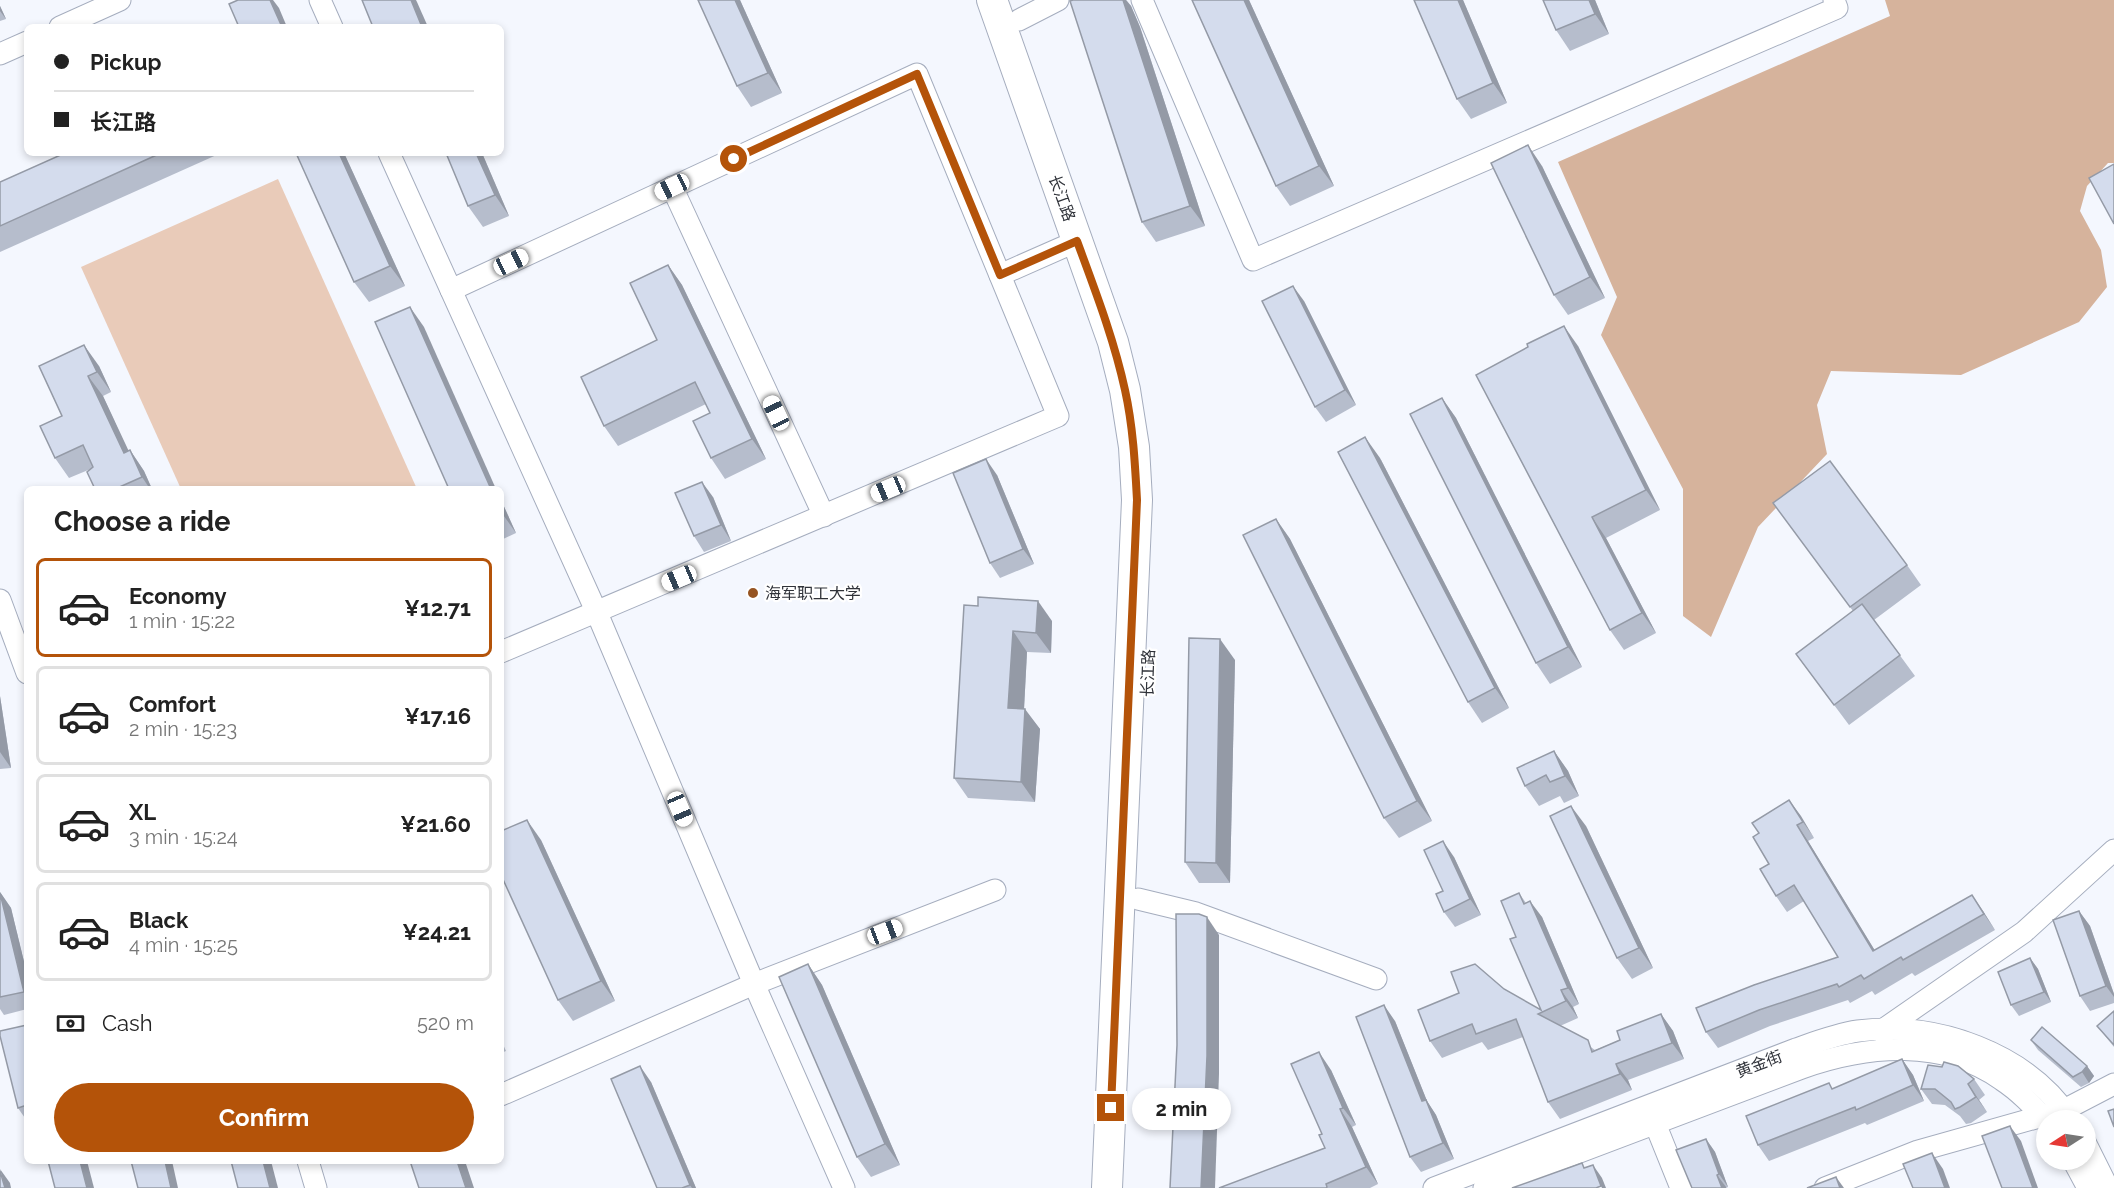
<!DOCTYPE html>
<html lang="en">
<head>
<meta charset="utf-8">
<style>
  body { margin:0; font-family:Raleway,"Noto Sans SC",sans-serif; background:#f2f2f2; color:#222; height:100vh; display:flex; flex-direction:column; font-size:22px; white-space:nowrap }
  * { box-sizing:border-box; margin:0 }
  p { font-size:20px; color:#767676 }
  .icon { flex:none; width:33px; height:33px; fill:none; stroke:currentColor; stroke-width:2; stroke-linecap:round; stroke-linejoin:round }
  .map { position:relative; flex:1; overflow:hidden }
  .sheet { position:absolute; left:24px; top:486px; width:480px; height:678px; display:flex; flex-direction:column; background:#fff; border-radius:9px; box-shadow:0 3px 9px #0003 }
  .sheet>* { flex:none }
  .banner { position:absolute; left:24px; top:24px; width:480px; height:132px; border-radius:9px; box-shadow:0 3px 9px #0003; display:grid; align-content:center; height:132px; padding:0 30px; background:#fff }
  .needle { width:39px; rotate:258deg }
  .buttons { position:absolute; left:2036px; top:1110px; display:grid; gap:12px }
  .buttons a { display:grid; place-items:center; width:60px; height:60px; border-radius:50%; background:#fff; box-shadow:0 3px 9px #0003; font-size:30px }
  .end { position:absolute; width:27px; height:27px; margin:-14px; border:8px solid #b45309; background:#fff; box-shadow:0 0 0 3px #fff }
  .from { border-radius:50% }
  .bubble { position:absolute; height:42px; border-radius:21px; background:#fff; box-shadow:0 3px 9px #0003; font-size:20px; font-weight:700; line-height:42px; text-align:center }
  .car { position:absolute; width:18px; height:36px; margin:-18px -9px; border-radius:8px; box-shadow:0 0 4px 2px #0007; background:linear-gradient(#fff 24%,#345 0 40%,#fff 0 76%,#345 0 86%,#fff 0) }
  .banner b { display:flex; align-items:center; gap:21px; height:57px; font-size:22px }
  .banner b+b { border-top:2px solid #e0e0e0 }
  .banner i { width:15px; height:15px; background:#222 }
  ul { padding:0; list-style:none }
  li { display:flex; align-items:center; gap:18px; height:99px; margin:0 12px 9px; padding:0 18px; border:3px solid #e0e0e0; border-radius:9px }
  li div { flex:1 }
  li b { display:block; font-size:22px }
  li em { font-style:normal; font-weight:700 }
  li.active { border-color:#b45309 }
  li>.icon { width:54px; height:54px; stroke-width:1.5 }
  h2 { padding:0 30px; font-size:27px; line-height:72px }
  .pay { display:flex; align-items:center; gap:15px; height:66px; padding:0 30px; font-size:22px }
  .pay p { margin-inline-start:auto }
  .cta { display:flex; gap:12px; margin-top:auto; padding:12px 30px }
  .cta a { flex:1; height:69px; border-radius:36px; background:#b45309; color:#fff; font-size:24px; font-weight:700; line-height:69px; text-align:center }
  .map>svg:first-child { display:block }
  .green { fill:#e9cbb9 }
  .forest { fill:#d6b39c }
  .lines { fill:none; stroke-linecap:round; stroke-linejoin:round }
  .minor-casing { stroke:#a5adbe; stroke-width:23 }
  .highway-casing { stroke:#a5adbe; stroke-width:32 }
  .minor { stroke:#fff; stroke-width:21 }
  .highway { stroke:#fff; stroke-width:30 }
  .wall { fill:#b6bdcc }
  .shaded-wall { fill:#949aa6 }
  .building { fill:#d4dced; stroke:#949aa6; stroke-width:1.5 }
  .route { stroke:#b45309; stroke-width:8 }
  .poi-dot { fill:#965422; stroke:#fff; stroke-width:2 }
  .labels { text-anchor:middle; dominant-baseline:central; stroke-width:4.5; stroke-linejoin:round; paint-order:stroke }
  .street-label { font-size:16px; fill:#2f3239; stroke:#fff }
  .poi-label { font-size:16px; fill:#2f3239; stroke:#fff; text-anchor:start }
</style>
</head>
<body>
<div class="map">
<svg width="2114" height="1188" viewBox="0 0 2114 1188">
  <rect width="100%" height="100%" fill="#f4f7fe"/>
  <polygon class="green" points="278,179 417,489 181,489 81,267"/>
  <polygon class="forest" points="1885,0 2114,0 2114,163 2108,163 2087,186 2080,211 2101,250 2107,287 2079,322 1961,375 1831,371 1817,405 1827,454 1758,527 1711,637 1683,616 1683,489 1601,335 1617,297 1558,162 1890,16"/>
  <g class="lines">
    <defs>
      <g id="minor">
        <polyline points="320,0 332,27"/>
        <polyline points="1142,0 1253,260 1837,8 1834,0"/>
        <polyline points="1019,20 1058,0"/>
        <polyline points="60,27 120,0"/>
        <polyline points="0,54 27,42"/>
        <polyline points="389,153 597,613 754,984 844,1188"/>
        <polyline points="672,187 824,516"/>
        <polyline points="1000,275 1077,241"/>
        <polyline points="451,290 917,74 1058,416 501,652"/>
        <polyline points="0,600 27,673"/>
        <polyline points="1138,899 1196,913 1376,979"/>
        <polyline points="1884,1034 1884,1029 2024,932 2114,850"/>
        <polyline points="501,1095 754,984 995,890"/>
        <polyline points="1650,1111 1681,1188"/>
        <polyline points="2085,1142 2108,1188"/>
        <polyline points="2073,1160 2088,1188"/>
        <polyline points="308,1161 316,1188"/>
        <path d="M1434,1188L1796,1049C1816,1042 1837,1034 1858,1031C1936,1021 2027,1053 2071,1120"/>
        <path d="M1484,1188L1802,1068C1867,1045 1943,1038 2002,1080C2019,1091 2033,1106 2046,1120"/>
        <polyline points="1825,1188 1918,1151 2064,1110 2114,1084"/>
      </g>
      <polyline id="highway" points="992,0 1113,342 1125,390 1134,447 1137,500 1107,1188"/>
    </defs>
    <use href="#minor" class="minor-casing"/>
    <use href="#highway" class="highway-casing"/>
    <use href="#minor" class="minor"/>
    <use href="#highway" class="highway"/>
  </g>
  <g class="wall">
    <polygon points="740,0 782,93 751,107 737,86"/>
    <polygon points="1073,0 1126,0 1131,6 1140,27 1205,226 1156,242 1142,222"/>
    <polygon points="1192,0 1249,0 1334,186 1290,206 1276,186"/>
    <polygon points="1414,0 1463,0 1507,103 1471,119 1457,99"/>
    <polygon points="1595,0 1609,34 1570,51 1556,30"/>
    <polygon points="0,6 6,19 0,21"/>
    <polygon points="65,153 221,153 0,252 0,182"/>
    <polygon points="296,153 344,153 405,286 369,302 354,282"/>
    <polygon points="482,153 509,216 483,227 468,206"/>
    <polygon points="1542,166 1605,298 1568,315 1554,295"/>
    <polygon points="668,265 682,285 766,459 725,479 711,458 710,413 706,404 618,446 604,426 657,340"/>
    <polygon points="1304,301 1356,405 1326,422 1315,407"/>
    <polygon points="1578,346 1660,510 1606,538 1656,633 1624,650 1610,630 1476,375"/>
    <polygon points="39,366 99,366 111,392 103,396 128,451 130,450 144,471 152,489 95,489 93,468 69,478 55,458 62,416"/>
    <polygon points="1442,398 1456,418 1582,667 1550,684 1536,663"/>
    <polygon points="1380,458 1509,708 1482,723 1468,702"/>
    <polygon points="997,475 1034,564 1000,578 990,563"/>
    <polygon points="713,497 731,541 704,552 694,536"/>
    <polygon points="501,500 516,533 501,540"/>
    <polygon points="1773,503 1907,565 1921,585 1874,620 1915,676 1849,725 1796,654 1853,611"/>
    <polygon points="1276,519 1290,539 1432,821 1399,838 1384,818"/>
    <polygon points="964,605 1052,621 1051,653 1027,652 1024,709 1040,729 1035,802 968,798 954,778"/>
    <polygon points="1235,660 1230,883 1199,883 1185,862"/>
    <polygon points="0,696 11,768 0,769"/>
    <polygon points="1554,751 1568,771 1579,796 1564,803 1560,796 1539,806 1525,786"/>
    <polygon points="1789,800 1814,838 1808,841 1875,951 1983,911 1995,930 1915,976 1912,973 1875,995 1872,991 1850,1003 1848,1000 1770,1026 1718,1048 1706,1032 1838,957 1804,901 1787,912 1776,896 1769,864 1759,833"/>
    <polygon points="1586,826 1653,968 1632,979 1617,958"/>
    <polygon points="541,840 615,1001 573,1021 558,1000"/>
    <polygon points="1454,857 1481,915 1455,927 1444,912 1443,891"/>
    <polygon points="0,892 11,908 27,974 27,1009 4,1015 0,1009"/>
    <polygon points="1519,893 1526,903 1542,917 1579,1004 1573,1007 1578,1018 1560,1026 1595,1050 1620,1040 1661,1014 1673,1031 1684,1059 1628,1080 1632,1090 1560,1119 1548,1102 1523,1037 1488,1050 1482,1042 1442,1058 1430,1041 1459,993 1504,989 1541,1010 1516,937"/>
    <polygon points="2079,911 2090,926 2114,994 2114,1003 2090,1011 2080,996"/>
    <polygon points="2030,958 2038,969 2051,1002 2019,1016 2011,1005"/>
    <polygon points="808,964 822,985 900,1165 871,1177 857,1157"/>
    <polygon points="2114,1011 2114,1047 2097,1026"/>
    <polygon points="1395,1021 1427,1101 1436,1115 1454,1159 1421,1172 1410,1157"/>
    <polygon points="27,1025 27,1121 18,1108"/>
    <polygon points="501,1040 506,1051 501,1053"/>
    <polygon points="2031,1040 2087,1066 2094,1076 2089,1083 2081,1087 2038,1050"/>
    <polygon points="1902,1059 1913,1075 1924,1101 1867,1125 1865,1123 1769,1161 1758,1145 1833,1089"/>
    <polygon points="1331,1070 1356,1125 1352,1127 1378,1184 1370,1188 1219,1188 1325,1148 1322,1134"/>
    <polygon points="1974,1079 1985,1095 1979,1100 1987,1112 1971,1123 1966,1124 1960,1116 1945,1105 1932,1104 1921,1089"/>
    <polygon points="651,1082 696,1188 657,1188"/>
    <polygon points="1706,1139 1715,1152 1728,1187 1726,1188 1692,1188"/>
  </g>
  <g class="shaded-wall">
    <polygon points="270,0 273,0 279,8 287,27 282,27"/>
    <polygon points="411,0 416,0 417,2 428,27 422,27"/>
    <polygon points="735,0 740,0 782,93 768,73"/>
    <polygon points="1123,0 1126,0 1131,6 1140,27 1205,226 1190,206"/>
    <polygon points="1244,0 1249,0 1334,186 1319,166"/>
    <polygon points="1458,0 1463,0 1507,103 1493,83"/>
    <polygon points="1589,0 1595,0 1609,34 1595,14"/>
    <polygon points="0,6 6,19 0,11"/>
    <polygon points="1528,145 1542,166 1605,298 1590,277"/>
    <polygon points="339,153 344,153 405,286 390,266"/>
    <polygon points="476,153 482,153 509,216 495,195"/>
    <polygon points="668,265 682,285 766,459 752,439"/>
    <polygon points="1293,286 1304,301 1356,405 1345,390"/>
    <polygon points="410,307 424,327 496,489 491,489"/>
    <polygon points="1564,326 1578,346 1660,510 1646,490"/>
    <polygon points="84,345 99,366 111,392 97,372"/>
    <polygon points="88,376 103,396 139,473 124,453"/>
    <polygon points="1442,398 1456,418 1582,667 1568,647"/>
    <polygon points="1365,437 1380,458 1509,708 1495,688"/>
    <polygon points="130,450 144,471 152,489 150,489 142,477"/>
    <polygon points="986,459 997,475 1034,564 1023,549"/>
    <polygon points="702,482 713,497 731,541 721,525"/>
    <polygon points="501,500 516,533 501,512"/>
    <polygon points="1592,517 1606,538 1656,633 1642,613"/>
    <polygon points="1276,519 1290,539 1432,821 1417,801"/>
    <polygon points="1038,601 1052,621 1051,653 1036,633"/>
    <polygon points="1013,631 1027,652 1023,728 1008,708"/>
    <polygon points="1220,639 1235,660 1230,883 1216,863"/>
    <polygon points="0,696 11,768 0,752"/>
    <polygon points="1025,709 1040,729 1035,802 1021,782"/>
    <polygon points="1554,751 1568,771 1579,796 1565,776"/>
    <polygon points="1789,800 1801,816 1814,838 1803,822"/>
    <polygon points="1571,806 1586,826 1653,968 1639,948"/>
    <polygon points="527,820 541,840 615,1001 601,981"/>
    <polygon points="1797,825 1808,841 1885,967 1873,951"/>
    <polygon points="1443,841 1454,857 1481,915 1470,899"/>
    <polygon points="0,892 11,908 27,974 27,995 24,992"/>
    <polygon points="1972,895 1983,911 1995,930 1984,914"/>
    <polygon points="1530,901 1542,917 1579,1004 1568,988"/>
    <polygon points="2079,911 2090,926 2114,994 2114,997 2106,986"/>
    <polygon points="1207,917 1219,935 1219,1074 1215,1188 1201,1188"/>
    <polygon points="2030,958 2038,969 2051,1002 2044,992"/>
    <polygon points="808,964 822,985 900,1165 885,1144"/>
    <polygon points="1561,990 1573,1007 1578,1018 1566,1001"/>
    <polygon points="1384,1005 1395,1021 1427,1101 1436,1115 1454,1159 1443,1143 1422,1101"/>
    <polygon points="1661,1014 1673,1031 1684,1059 1672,1043"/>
    <polygon points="1319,1052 1331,1070 1356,1125 1343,1108"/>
    <polygon points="1902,1059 1913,1075 1924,1101 1913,1085"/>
    <polygon points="1616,1064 1628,1080 1632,1090 1620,1074"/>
    <polygon points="640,1066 651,1082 696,1188 692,1188 690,1185"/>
    <polygon points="2087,1066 2094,1076 2089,1083 2082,1072"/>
    <polygon points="1968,1084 1979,1100 1987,1112 1976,1097"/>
    <polygon points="1340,1109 1352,1127 1378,1184 1366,1167"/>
    <polygon points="2010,1126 2021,1141 2038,1188 2033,1188"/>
    <polygon points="1706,1139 1715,1152 1728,1187 1719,1174"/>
    <polygon points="1932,1153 1943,1169 1950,1188 1945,1188"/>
    <polygon points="80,1161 87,1161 94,1188 87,1188"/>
    <polygon points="165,1161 172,1161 178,1188 171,1188"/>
    <polygon points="263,1161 271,1161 278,1188 270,1188"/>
    <polygon points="457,1161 465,1161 474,1188 466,1188"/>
    <polygon points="1593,1165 1602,1178 1606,1188 1602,1188 1601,1186"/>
    <polygon points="0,1169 10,1183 11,1188 5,1188"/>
    <polygon points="1717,1175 1726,1187 1726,1188 1722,1188"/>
    <polygon points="1836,1177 1844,1188 1840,1188"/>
  </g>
  <g class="building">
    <polygon points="238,0 270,0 282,27 239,27 229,4"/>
    <polygon points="362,0 411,0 422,27 373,27"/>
    <polygon points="698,0 735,0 768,73 737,86"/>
    <polygon points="1073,0 1123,0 1190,206 1142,222 1070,1"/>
    <polygon points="1192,0 1244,0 1319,166 1276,186"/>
    <polygon points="1414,0 1458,0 1493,83 1457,99"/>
    <polygon points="1543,0 1589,0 1595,14 1556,30"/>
    <polygon points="1528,145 1590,277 1554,295 1491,163"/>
    <polygon points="65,153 161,153 0,226 0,182"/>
    <polygon points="296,153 339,153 390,266 354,282"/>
    <polygon points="446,153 476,153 495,195 468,206"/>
    <polygon points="2114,164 2114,224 2089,178"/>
    <polygon points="668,265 752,439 711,458 693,421 710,413 695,382 604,426 581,377 657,340 630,283"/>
    <polygon points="1293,286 1345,390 1315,407 1262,301"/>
    <polygon points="410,307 491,489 449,489 375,322"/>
    <polygon points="1564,326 1646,490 1592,517 1642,613 1610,630 1476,375 1528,347 1527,344"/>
    <polygon points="84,345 97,372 88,376 124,453 130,450 142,477 115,489 95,489 87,472 93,467 83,445 55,458 40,426 62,416 39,366"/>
    <polygon points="1442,398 1568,647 1536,663 1410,414"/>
    <polygon points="1365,437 1495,688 1468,702 1338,452"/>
    <polygon points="986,459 1023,549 990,563 953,473"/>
    <polygon points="1830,461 1907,565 1850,607 1773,503"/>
    <polygon points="702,482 721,525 694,536 675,493"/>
    <polygon points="1276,519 1417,801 1384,818 1243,535"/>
    <polygon points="978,597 1038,601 1036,633 1013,631 1008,708 1025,709 1021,782 954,778 964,605 978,606"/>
    <polygon points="1862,604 1900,655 1834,705 1796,654"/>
    <polygon points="1189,638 1220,639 1216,863 1185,862"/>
    <polygon points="1554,751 1565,776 1550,782 1546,775 1525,786 1517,768"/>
    <polygon points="1789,800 1803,822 1797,825 1873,951 1972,895 1984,914 1903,960 1901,957 1864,979 1861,975 1839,987 1837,984 1759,1010 1706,1032 1696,1008 1754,985 1838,957 1794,885 1776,896 1760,869 1769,864 1753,837 1759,833 1752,823"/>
    <polygon points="1571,806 1639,948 1617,958 1550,816"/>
    <polygon points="527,820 601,981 558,1000 501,875 501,831"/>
    <polygon points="1443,841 1470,899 1444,912 1436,894 1443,891 1424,850"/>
    <polygon points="0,893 24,992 0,997"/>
    <polygon points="1519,893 1524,904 1530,901 1568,988 1561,990 1566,1001 1538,1014 1588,1040 1592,1052 1620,1040 1617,1031 1661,1014 1672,1043 1616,1064 1620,1074 1548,1102 1516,1019 1476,1034 1472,1024 1430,1041 1418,1010 1459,993 1451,972 1475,964 1504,989 1541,1010 1510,939 1516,937 1501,901"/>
    <polygon points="2079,911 2106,986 2080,996 2053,920"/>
    <polygon points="1176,914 1199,914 1207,917 1207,1056 1201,1188 1170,1188 1177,1045"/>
    <polygon points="2030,958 2044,992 2011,1005 1998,972"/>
    <polygon points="808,964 885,1144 857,1157 779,977"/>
    <polygon points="1384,1005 1422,1101 1426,1100 1443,1143 1410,1157 1356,1017"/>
    <polygon points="2114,1011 2114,1045 2097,1026"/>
    <polygon points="27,1025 27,1105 18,1108 0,1036 0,1031"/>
    <polygon points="2042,1027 2087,1066 2082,1072 2073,1077 2031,1040"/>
    <polygon points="1319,1052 1343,1108 1340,1109 1366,1167 1326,1184 1327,1187 1326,1188 1219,1188 1325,1148 1319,1135 1322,1134 1291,1064"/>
    <polygon points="1902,1059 1913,1085 1856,1110 1855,1107 1758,1145 1746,1116 1829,1083 1832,1089"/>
    <polygon points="1944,1062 1958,1066 1974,1079 1968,1084 1976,1097 1960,1107 1955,1109 1951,1102 1935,1089 1921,1089 1928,1065 1942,1067"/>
    <polygon points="640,1066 690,1185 682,1188 657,1188 611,1079"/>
    <polygon points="2114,1109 2114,1127 2108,1111"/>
    <polygon points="2010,1126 2033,1188 2002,1188 1982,1136"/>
    <polygon points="1706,1139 1719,1174 1717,1175 1722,1188 1692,1188 1676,1150"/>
    <polygon points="1932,1153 1945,1188 1913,1188 1903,1164"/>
    <polygon points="48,1161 80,1161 87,1188 55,1188"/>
    <polygon points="131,1161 165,1161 171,1188 138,1188"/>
    <polygon points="231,1161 263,1161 270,1188 238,1188"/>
    <polygon points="410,1161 457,1161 466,1188 419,1188"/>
    <polygon points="1582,1163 1584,1168 1593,1165 1601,1186 1596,1188 1512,1188"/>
    <polygon points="0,1171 5,1188 0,1188"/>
    <polygon points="1836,1177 1840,1188 1807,1188"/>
  </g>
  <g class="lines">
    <path class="route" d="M734,159L917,74L1000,275L1077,241C1095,290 1114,339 1125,390C1133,426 1135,463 1137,500L1111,1108"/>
  </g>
  <circle class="poi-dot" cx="753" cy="593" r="6"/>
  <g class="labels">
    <g class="street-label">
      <text transform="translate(1062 198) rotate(70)">长江路</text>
      <text transform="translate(1148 673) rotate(-88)">长江路</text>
      <text transform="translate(1759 1064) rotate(-21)">黄金街</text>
    </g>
    <g class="poi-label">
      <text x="765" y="593">海军职工大学</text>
    </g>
  </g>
</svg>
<div class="buttons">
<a><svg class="needle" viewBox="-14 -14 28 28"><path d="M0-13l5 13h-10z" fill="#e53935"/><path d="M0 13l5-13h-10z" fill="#767676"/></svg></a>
</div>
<i class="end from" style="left:734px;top:159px"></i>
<i class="end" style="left:1111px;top:1108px"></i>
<div class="bubble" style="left:1132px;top:1088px;width:99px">2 min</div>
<i class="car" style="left:672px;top:187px;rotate:245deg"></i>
<i class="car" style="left:511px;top:262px;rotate:65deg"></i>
<i class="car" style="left:776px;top:413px;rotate:335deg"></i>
<i class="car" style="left:888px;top:489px;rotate:247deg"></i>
<i class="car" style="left:679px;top:578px;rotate:247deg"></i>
<i class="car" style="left:680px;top:809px;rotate:157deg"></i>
<i class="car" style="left:885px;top:932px;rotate:69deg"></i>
<div class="banner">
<b><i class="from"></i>Pickup</b>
<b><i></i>长江路</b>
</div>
<section class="sheet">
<h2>Choose a ride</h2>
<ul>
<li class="active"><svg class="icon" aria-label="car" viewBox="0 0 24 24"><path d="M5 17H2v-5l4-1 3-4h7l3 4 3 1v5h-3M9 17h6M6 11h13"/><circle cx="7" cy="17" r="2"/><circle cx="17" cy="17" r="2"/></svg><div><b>Economy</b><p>1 min · 15:22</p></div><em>¥12.71</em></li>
<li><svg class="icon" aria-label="car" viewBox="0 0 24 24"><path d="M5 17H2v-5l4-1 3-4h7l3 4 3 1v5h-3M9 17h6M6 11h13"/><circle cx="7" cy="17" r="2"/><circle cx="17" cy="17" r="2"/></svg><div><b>Comfort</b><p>2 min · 15:23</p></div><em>¥17.16</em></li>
<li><svg class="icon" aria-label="car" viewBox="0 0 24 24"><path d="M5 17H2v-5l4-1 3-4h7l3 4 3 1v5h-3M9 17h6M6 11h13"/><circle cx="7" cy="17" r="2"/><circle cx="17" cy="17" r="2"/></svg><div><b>XL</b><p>3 min · 15:24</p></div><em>¥21.60</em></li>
<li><svg class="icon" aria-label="car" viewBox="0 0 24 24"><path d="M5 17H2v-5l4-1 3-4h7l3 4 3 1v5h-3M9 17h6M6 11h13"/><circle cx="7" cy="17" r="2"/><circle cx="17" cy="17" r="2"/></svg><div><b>Black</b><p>4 min · 15:25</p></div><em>¥24.21</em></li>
</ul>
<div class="pay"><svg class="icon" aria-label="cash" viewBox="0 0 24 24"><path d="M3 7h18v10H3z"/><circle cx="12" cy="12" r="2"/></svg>Cash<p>520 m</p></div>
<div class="cta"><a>Confirm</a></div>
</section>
</div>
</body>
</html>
